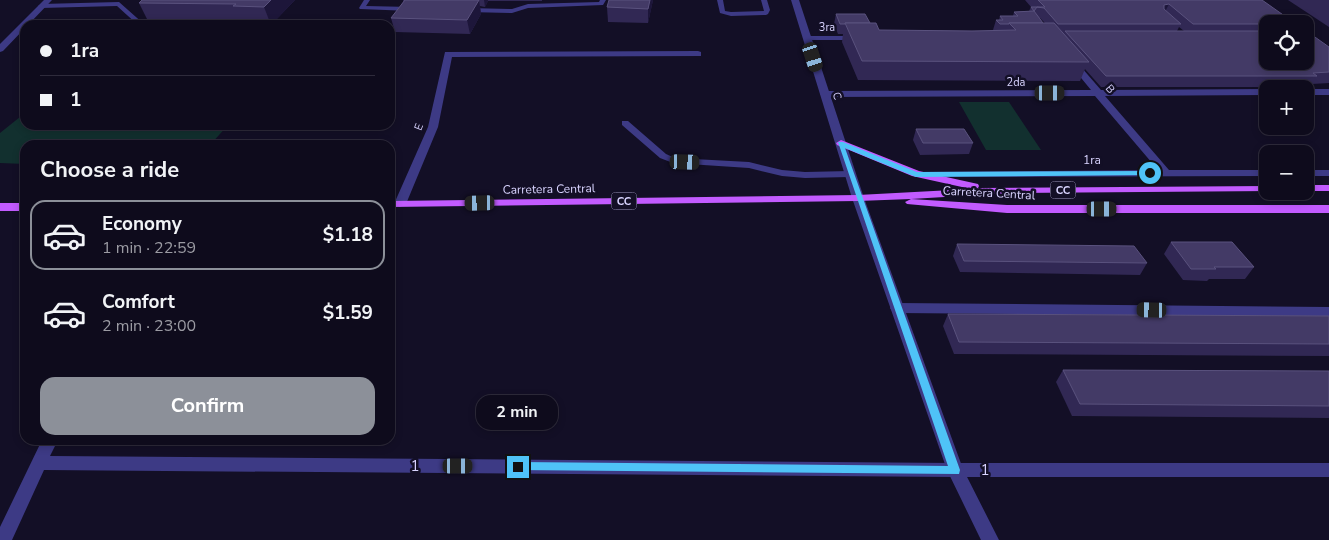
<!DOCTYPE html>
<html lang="en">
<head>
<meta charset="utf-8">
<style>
  body { margin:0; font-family:"Nunito Sans",sans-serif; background:#171425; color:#f1f3f6; height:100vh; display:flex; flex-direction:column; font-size:19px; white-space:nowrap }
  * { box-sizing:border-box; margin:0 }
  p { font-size:16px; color:#9b9ba3 }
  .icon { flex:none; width:28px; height:28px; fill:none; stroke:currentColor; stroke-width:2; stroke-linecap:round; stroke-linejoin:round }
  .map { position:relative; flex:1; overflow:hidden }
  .panel { position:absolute; left:20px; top:140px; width:375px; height:305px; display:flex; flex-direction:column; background:#0e0b1c; border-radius:15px; box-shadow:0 2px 8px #0003,0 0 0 1px #2e2b3b }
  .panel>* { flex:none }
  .banner { position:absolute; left:20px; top:20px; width:375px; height:110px; border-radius:15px; box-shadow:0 2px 8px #0003,0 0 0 1px #2e2b3b; display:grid; align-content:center; height:110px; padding:0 20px; background:#0e0b1c }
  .controls { position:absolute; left:1259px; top:15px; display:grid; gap:10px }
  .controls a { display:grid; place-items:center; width:55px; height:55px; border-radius:10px; background:#0e0b1c; box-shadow:0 2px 8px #0003,0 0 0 1px #2e2b3b; font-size:25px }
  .end { position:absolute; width:22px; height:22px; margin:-11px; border:6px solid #4fc3f7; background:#111; box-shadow:0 0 0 2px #111 }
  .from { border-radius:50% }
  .bubble { position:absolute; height:35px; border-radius:15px; background:#0e0b1c; box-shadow:0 2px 8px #0003,0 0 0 1px #2e2b3b; font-size:16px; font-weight:700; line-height:35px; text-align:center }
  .car { position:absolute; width:15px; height:30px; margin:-15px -8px; border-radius:6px; box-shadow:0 0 4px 1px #0007; background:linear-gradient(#222 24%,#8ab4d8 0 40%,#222 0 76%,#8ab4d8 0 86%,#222 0) }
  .banner b { display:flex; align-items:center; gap:18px; height:48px; font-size:19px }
  .banner b+b { border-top:1px solid #2e2b3b }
  .banner i { width:12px; height:12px; background:#f1f3f6 }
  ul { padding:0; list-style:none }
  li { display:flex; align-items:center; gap:15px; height:70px; margin:0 10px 8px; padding:0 10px; border:2px solid transparent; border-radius:15px }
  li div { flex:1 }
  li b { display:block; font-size:19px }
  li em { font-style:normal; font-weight:700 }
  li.active { border-color:#8c9099 }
  li>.icon { width:45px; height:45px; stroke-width:1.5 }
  h2 { padding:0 20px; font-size:22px; line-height:60px }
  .button { display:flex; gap:10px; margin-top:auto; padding:10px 20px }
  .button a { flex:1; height:58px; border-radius:15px; background:#8c9099; color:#fff; font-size:20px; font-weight:700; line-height:58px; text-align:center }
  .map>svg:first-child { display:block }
  .green { fill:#12302f }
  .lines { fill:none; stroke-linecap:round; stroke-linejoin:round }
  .service { fill:#3d3a85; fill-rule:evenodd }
  .minor { fill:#3d3a85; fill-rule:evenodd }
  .tertiary { fill:#3d3a85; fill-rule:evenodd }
  .primary { fill:#c25bff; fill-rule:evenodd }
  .wall { fill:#312854; fill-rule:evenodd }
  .shaded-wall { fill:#1d163a }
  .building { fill:#433a66; stroke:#5a527e }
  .route { fill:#4fc3f7 }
  .labels { text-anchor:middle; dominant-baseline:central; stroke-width:5; stroke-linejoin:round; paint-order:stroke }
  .far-street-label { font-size:11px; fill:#d9d4ff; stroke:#130f26 }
  .shield { fill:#130f26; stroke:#9e99be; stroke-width:1 }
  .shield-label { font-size:11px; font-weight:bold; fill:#d9d4ff }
  .street-label { font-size:12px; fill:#d9d4ff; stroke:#130f26 }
  .near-street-label { font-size:15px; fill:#d9d4ff; stroke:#130f26 }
</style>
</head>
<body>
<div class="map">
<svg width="1329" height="540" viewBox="0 0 1329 540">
  <rect width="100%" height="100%" fill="#130f26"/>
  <g class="green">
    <polygon points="959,102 1009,102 1041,150 986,150"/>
    <polygon points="25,113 25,125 228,125 210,145 25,145 25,164 0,163 0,133"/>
  </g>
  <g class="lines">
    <g class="service">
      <polygon points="364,0 370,0 366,6 411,7 414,9 411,11 360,9 359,8"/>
      <polygon points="600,0 606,0 603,5 528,8 512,13 468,12 465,10 468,8 512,9 528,4 599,2"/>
      <polygon points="717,0 723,0 725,11 731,12 764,11 761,0 767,0 770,10 768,14 766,15 731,16 720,13"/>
      <polygon points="119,2 145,25 138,25 117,6 41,8 38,6 41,4"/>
      <polygon points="622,121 628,121 666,154 675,158 749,162 782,170 805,172 850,171 854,174 850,177 805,178 782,176 749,168 673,163 660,158 622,125"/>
    </g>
    <g class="minor">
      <polygon points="44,0 52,0 28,25 25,25 25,28 3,51 0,52 0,44"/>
      <polygon points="804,36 859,36 863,38 859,40 804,40"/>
      <polygon points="698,51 701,52 701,56 452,57 438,127 406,204 400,207 394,204 428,127 445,52"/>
      <polygon points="1072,59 1075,60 1101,90 1268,89 1268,95 1105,96 1169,170 1268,170 1268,176 918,177 914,176 913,174 914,172 1158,170 1095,96 825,97 820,94 825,91 1091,90 1068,62"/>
      <rect x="1305" y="89" width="24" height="6"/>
      <rect x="1305" y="170" width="24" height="6"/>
      <polygon points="897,303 1329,307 1329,317 897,313 892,311 890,308 892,305"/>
      <polygon points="42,440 58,440 50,456 955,463 1329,463 1329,477 955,477 44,470 12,540 0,540 0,527"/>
    </g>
    <polygon class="tertiary" points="791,0 799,0 864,198 963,469 999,540 981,540 947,470 852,198"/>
    <g class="primary">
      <polygon points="841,140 919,171 978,184 979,186 978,188 1268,186 1268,191 1272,191 1011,193 911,199 1007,205 1329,205 1329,213 1007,213 907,204 905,202 911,199 858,201 390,207 390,201 858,195 971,189 912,176 837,145 836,143"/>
      <rect x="1305" y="185" width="24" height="6"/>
      <rect x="0" y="203" width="25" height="8"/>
    </g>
  </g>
  <g class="wall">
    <polygon points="142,0 295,0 271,25 240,25 239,22 148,21 139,3"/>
    <polygon points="403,0 542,0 542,1 488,1 485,7 480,6 481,14 470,34 395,32 391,18 403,2"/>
    <polygon points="653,0 648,23 608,22 607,7"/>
    <path d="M1025,0H1262L1268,24V61L1329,47V83L1312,84L1310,87H1101L1085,69L1080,81L858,80L842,42L843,34H838L834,24L836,14L870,23L879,30L993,31V30L996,20H999L1000,16H1013L1014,12L1029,11L1031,7ZM1039,18H1040L1045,23H1043ZM1179,27L1184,31H1177Z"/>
    <polygon points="1288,0 1329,0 1329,27"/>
    <polygon points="916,129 973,143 969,154 920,155 913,140"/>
    <polygon points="1171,242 1254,267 1245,279 1209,279 1207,281 1183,280 1164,254"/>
    <polygon points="957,244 1147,263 1140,275 960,272 953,256"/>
    <polygon points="948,314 1329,316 1329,356 954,354 943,326"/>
    <polygon points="1063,370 1329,371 1329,418 1072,416 1056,382"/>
  </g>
  <g class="shaded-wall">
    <polygon points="271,0 295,0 271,25 264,7"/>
    <polygon points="479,0 481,14 470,34 467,20"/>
    <polygon points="484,0 488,0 488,1 485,7"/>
    <polygon points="650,0 653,0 648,23 648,9"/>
    <polygon points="1169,4 1164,14 1164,5"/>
  </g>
  <g class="building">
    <polygon points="142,0 271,0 264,7 233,6 236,4 139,3"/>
    <polygon points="405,0 479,0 467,20 391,18"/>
    <polygon points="609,0 650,0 648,9 607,7"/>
    <polygon points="1038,0 1262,0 1296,24 1193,24 1169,4 1164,5 1164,9 1181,24 1058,24 1044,8 1037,7 1034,11 1031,7 1045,7"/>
    <polygon points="1034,11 1043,23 1009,23 1009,24 1000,24 996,20 1003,20 1000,16 1018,16 1014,12"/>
    <polygon points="836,14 865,14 870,23 845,23 845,24 840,24"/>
    <polygon points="845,23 876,23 879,30 972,31 1016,30 1009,23 1054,23 1089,62 862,61"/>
    <polygon points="1305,30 1329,47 1329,72 1313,73 1317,76 1106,76 1065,31 1268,31 1268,61 1305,61"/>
    <polygon points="916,129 964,129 973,143 923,143"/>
    <polygon points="1171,242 1232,242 1254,267 1214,267 1216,269 1191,269"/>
    <polygon points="957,244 1134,246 1147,263 964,261"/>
    <polygon points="948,314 1329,316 1329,344 959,342"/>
    <polygon points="1063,370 1329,371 1329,406 1080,404"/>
  </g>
  <polygon class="route" points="838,142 843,142 917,172 1150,171 1153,173 1150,175 916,177 845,148 960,470 959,474 514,470 512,467 518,462 948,466"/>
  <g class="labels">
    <g class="far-street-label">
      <text x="827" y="27">3ra</text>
      <text x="1016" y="82">2da</text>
      <text transform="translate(1110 89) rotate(49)">B</text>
      <text transform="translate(837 96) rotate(72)">C</text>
      <text transform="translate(419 127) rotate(-69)">E</text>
    </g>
    <g class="shield">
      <rect x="1050.5" y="181.5" width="25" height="17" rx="4"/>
      <rect x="611.5" y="192.5" width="25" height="17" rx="4"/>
    </g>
    <g class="shield-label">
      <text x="1063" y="190">CC</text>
      <text x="624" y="201">CC</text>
    </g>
    <g class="street-label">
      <text x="1092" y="160">1ra</text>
      <text transform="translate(549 189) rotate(-1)">Carretera Central</text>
      <text transform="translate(989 193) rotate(3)">Carretera Central</text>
    </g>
    <g class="near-street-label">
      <text x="415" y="466">1</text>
      <text x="985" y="470">1</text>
    </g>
  </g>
</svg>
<div class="controls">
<a><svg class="icon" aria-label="locate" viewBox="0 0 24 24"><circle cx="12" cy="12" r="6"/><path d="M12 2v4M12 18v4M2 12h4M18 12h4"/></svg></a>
<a>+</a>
<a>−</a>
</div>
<i class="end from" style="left:1150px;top:173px"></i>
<i class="end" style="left:518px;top:467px"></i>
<div class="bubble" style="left:476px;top:395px;width:82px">2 min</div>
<i class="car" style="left:813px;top:57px;rotate:162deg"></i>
<i class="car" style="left:1050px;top:93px;rotate:90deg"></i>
<i class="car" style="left:685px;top:162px;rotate:92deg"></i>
<i class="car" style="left:480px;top:203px;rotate:269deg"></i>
<i class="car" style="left:1102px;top:209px;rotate:90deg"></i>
<i class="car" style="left:1152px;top:310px;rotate:271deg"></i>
<i class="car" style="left:458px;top:466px;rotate:90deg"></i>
<div class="banner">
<b><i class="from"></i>1ra</b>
<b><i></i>1</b>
</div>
<section class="panel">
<h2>Choose a ride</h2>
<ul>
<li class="active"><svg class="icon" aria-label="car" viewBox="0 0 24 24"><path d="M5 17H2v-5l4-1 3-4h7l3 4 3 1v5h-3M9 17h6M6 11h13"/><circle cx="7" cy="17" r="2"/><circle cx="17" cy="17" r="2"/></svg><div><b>Economy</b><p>1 min · 22:59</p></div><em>$1.18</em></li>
<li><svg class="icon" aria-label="car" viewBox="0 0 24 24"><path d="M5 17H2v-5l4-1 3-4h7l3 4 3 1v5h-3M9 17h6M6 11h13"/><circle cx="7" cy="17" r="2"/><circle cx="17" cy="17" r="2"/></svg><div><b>Comfort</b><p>2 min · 23:00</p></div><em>$1.59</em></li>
</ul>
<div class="button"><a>Confirm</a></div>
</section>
</div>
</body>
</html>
